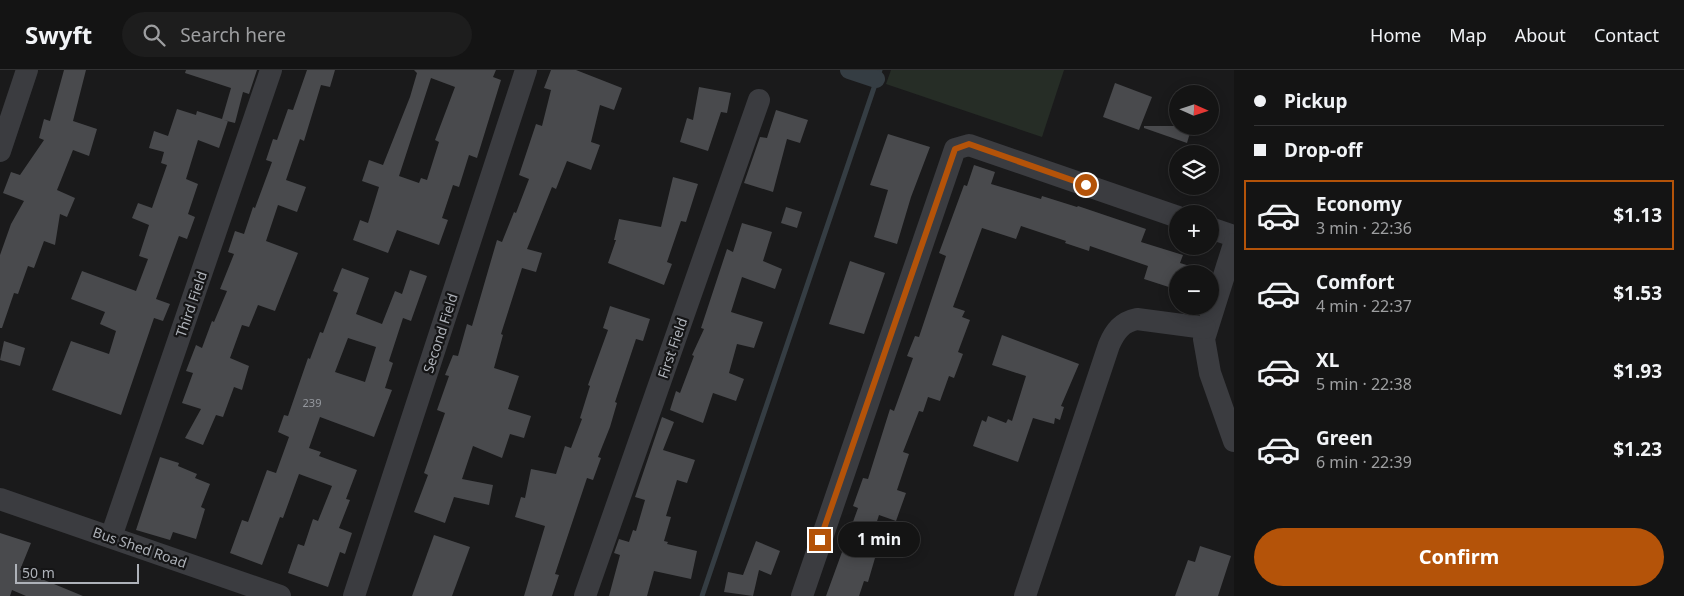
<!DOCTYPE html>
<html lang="en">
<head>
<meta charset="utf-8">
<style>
  body { margin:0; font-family:"Noto Sans",sans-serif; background:#1d1d1d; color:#f1f3f6; height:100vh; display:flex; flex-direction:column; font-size:19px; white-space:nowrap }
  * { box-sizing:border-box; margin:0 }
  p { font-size:16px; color:#9d9ea0 }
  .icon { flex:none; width:28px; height:28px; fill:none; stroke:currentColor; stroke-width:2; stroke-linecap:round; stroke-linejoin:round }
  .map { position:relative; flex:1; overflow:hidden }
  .side { display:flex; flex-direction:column; background:#141414; width:450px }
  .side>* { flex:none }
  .banner { display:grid; align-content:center; height:110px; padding:0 20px; background:#141414 }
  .needle { width:32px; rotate:93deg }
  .buttons { position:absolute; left:1169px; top:15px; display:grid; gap:10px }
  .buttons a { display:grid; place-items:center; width:50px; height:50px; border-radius:50%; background:#141414; box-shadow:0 2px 12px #0003,0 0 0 1px #333334; font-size:25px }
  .scale { position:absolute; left:15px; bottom:12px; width:124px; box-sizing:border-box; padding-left:5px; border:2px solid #aeb2b9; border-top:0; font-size:14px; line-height:18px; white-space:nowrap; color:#aeb2b9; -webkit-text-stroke:4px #151516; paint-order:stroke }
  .end { position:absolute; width:22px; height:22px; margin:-11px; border:6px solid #b45309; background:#fff; box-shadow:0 0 0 2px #fff }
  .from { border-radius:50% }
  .bubble { position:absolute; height:35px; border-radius:18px; background:#141414; box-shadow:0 2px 12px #0003,0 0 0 1px #333334; font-size:16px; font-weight:700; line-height:35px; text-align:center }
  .banner b { display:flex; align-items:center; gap:18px; height:48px; font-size:19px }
  .banner b+b { border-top:1px solid #333334 }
  .banner i { width:12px; height:12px; background:#f1f3f6 }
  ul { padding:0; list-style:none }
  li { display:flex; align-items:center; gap:15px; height:70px; margin:0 10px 8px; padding:0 10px; border:2px solid transparent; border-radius:0px }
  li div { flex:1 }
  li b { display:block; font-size:19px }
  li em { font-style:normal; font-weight:700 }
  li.active { border-color:#b45309 }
  li>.icon { width:45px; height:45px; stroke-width:1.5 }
  .primary-button { display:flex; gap:10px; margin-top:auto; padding:10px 20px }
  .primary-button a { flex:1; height:58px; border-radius:30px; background:#b45309; color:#fff; font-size:20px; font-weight:700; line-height:58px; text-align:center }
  header { display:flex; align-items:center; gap:30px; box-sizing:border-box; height:70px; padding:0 25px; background:#141414; border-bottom:1px solid #333334 }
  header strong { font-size:24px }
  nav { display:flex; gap:28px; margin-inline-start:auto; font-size:18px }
  .search { width:350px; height:45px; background:#1d1d1d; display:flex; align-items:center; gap:12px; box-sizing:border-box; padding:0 18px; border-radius:28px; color:#9d9ea0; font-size:19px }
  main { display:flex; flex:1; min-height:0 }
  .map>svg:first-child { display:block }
  .green { fill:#262d26 }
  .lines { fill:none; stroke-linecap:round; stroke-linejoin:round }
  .stream { stroke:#353d43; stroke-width:5 }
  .canal { stroke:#353d43; stroke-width:18 }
  .building { fill:#494a4d; fill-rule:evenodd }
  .minor { stroke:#3b3c40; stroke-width:22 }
  .route { stroke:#b45309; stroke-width:6 }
  .labels { text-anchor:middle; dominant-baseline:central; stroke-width:4.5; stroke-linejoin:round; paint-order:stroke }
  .number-label { font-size:11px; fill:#95989e }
  .street-label { font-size:14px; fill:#aeb2b9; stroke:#151516 }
</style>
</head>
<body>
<header>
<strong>Swyft</strong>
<div class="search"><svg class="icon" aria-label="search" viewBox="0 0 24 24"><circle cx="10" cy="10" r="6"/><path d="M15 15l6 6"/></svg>Search here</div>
<nav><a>Home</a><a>Map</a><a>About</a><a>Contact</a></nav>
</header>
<main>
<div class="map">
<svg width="1234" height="526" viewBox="0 0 1234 526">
  <rect width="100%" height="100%" fill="#1a1a1b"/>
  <polygon class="green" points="891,0 1064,0 1042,67 886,14"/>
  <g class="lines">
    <polyline class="stream" points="702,526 880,0"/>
    <polyline class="canal" points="849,0 876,9"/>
  </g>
  <g class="building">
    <polygon points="64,0 86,0 73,51 97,59 89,86 73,80 57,120 75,128 67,147 60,144 55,175 44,171 34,198 28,196 18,224 14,223 2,258 0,258 0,185 11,154 24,131 3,123 11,102 20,105 44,70 39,68 44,49 50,51"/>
    <polygon points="186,0 257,0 249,24 243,22 235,53 223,50 228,51 219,78 198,70 186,109 198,114 188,144 195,147 187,169 179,166 156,229 170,234 163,251 154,248 121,345 52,320 71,271 109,284 116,261 100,254 105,242 71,229 82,201 136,221 148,189 139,186 149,155 132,148 138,133 152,138 167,95 161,93 164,82 149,78 154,61 168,66 177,39 196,45 197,41 222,49 231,18 185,3"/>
    <polygon points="307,0 335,0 330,17 321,15 304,71 300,69 286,110 306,117 297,142 278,135 266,171 298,183 275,241 258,235 249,257 242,255 230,288 249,296 242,320 234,317 223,347 216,345 203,375 185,368 201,339 182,333 193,303 186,301 196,275 202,278 212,251 214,252 227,221 220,219 234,184 228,182 235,161 244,164 253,137 255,138 272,92 266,90 273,69 277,70 288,39 293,40"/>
    <path d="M414,0H496L493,7L501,10L477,88L469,85L459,117L453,115L442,148L448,150L439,175L397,160L388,183L353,170L360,150L368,153L379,117L362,111L369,90L383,95L410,27L417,3ZM431,8L455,17L435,70L439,72L427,110L421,108L419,113L399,106Z"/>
    <polygon points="551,0 576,0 622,18 614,40 600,35 591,72 600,75 591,100 567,91 556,119 552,117 527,179 542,183 536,202 522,198 501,264 503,265 494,298 519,306 508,339 531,346 524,368 510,364 502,388 473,376 462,409 493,415 489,435 454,427 445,453 414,442 428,405 424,403 445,343 437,340 449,306 445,305 453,285 458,286 467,254 472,256 497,170 502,172 514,142 516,143 529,109 519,105 536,54 542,56 551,20 544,18"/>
    <polygon points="1115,13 1152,27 1139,60 1103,47"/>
    <polygon points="699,17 731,23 727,43 721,42 708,81 680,72 687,48 693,50"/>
    <polygon points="776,40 808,50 800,73 787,69 773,122 744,113 760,67 767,68"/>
    <polygon points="1144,56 1192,56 1187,73 1144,58"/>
    <polygon points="888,64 930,77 911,127 897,174 874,167 888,120 870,115"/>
    <polygon points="974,95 995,102 991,114 1041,129 1042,126 1077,137 1078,136 1146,159 1141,172 1183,185 1180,193 1206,201 1206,204 1178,204 1178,220 1144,209 1148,196 1090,176 1089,181 1065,173 1066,171 1021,156 1016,169 982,158 953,237 965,241 962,247 970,250 958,282 963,284 954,308 949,306 940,331 928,327 923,342 919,341 903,382 909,384 897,420 906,423 896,451 879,445 866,485 875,488 868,512 864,511 859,526 826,526 858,438 853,436 863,408 868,409 890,339 894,341 913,288 907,286 915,266 919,267 946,186 939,183 964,115 967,116"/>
    <polygon points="673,107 698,114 686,152 681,151 667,192 672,194 664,215 608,193 616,170 614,170 619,149 661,157"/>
    <polygon points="786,137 802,142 797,158 781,153"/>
    <polygon points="742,153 772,162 763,191 782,199 775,219 742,207 731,242 763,252 754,278 737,274 729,303 744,309 736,331 713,323 703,353 670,340 676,321 680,323 694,286 692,285 704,259 701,258 727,179 733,182"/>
    <polygon points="850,191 885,203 864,264 829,254"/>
    <path d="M342,198L369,208L356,244L382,254L395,221L402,224L410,200L427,206L411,251L403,248L389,291L393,293L385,318L392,320L374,367L320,347L309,378L321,382L319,386L357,400L346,429L350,430L339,458L352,463L345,484L340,482L328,517L288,503L298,474L304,476L313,449L318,451L332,416L299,404L283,448L280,447L262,495L230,483L242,450L248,452L267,400L276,403L289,367L278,362L284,345L288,346L308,288L310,289L320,262L323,263L338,223L333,221ZM348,268L376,277L365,312L335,302Z"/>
    <polygon points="610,236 650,249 643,271 636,269 615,332 617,333 610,357 598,387 601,388 593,410 587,408 555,504 559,505 552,526 524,526 545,456 515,447 521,427 525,428 531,399 556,404 565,376 571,378 582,349 580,348 590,316 588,315 608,260 603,258"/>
    <polygon points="1002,265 1079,294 1061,336 1064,337 1060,350 1055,348 1054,354 1033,348 1018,392 973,376 982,350 986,352 988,346 1006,353 1008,349 1012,351 1026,306 992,295"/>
    <polygon points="4,271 25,278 20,296 0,290"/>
    <polygon points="662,347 674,352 663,380 695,390 687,413 677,410 666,446 671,447 664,471 668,472 667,474 697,481 691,509 654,501 647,526 609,526 620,485 614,483 619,469 629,472 633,460 636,461 645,430 635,427"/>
    <polygon points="160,387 179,393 178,396 197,404 195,408 210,414 201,437 205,439 196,469 173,462 170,470 136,460"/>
    <polygon points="0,463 31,473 20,500 83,526 26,526 12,520 10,526 0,526"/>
    <polygon points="434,465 470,477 452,526 412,526"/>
    <polygon points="756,471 780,481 771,505 759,500 753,526 724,522 728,502 743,505"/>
    <polygon points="1200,476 1231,486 1218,526 1175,526 1188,490 1195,492"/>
  </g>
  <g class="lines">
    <g class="minor">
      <polyline points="0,81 27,0"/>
      <polyline points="1210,158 1234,166"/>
      <polyline points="1234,174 1204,269 1210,303 1234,371"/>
      <polyline points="0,429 280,526"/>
      <polyline points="111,467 271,0"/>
      <polyline points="354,526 526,0"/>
      <polyline points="585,526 759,30"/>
      <polyline points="802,526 955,79 969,75 1178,147"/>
      <path d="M1025,526L1109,275C1115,261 1122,252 1137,249L1205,258"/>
    </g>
  </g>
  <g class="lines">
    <polyline class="route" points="820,470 955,79 969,74 1086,115"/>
  </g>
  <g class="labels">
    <g class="number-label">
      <text x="312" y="332">239</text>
    </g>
    <g class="street-label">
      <text transform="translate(191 234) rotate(-71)">Third Field</text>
      <text transform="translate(440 263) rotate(-72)">Second Field</text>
      <text transform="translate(672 278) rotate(-71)">First Field</text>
      <text transform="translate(140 477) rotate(19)">Bus Shed Road</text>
    </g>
  </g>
</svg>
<div class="buttons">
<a><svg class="needle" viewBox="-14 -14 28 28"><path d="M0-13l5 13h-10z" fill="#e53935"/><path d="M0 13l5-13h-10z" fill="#9d9ea0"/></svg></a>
<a><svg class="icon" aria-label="layers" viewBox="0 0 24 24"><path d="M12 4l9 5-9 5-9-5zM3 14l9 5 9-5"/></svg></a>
<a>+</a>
<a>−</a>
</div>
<div class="scale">50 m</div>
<i class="end from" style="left:1086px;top:115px"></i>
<i class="end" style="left:820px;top:470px"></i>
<div class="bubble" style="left:838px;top:452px;width:82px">1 min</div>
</div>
<section class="side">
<div class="banner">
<b><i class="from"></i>Pickup</b>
<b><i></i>Drop-off</b>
</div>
<ul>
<li class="active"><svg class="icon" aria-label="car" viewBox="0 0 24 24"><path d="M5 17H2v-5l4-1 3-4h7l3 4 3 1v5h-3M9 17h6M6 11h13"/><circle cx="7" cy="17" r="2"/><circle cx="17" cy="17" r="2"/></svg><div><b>Economy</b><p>3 min · 22:36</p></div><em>$1.13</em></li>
<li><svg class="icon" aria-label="car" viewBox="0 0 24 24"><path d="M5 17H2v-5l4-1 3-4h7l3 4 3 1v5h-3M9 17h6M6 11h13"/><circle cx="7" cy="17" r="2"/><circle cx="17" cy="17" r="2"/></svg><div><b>Comfort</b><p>4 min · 22:37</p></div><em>$1.53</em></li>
<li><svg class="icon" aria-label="car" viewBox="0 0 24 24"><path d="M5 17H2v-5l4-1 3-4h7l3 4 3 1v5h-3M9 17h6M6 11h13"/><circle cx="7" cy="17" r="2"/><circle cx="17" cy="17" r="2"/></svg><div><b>XL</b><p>5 min · 22:38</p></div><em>$1.93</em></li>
<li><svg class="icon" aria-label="car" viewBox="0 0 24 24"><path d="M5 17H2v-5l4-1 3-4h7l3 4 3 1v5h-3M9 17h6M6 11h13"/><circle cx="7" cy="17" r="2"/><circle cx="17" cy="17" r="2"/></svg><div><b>Green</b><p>6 min · 22:39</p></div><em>$1.23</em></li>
</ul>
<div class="primary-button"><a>Confirm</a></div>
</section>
</main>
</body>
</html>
